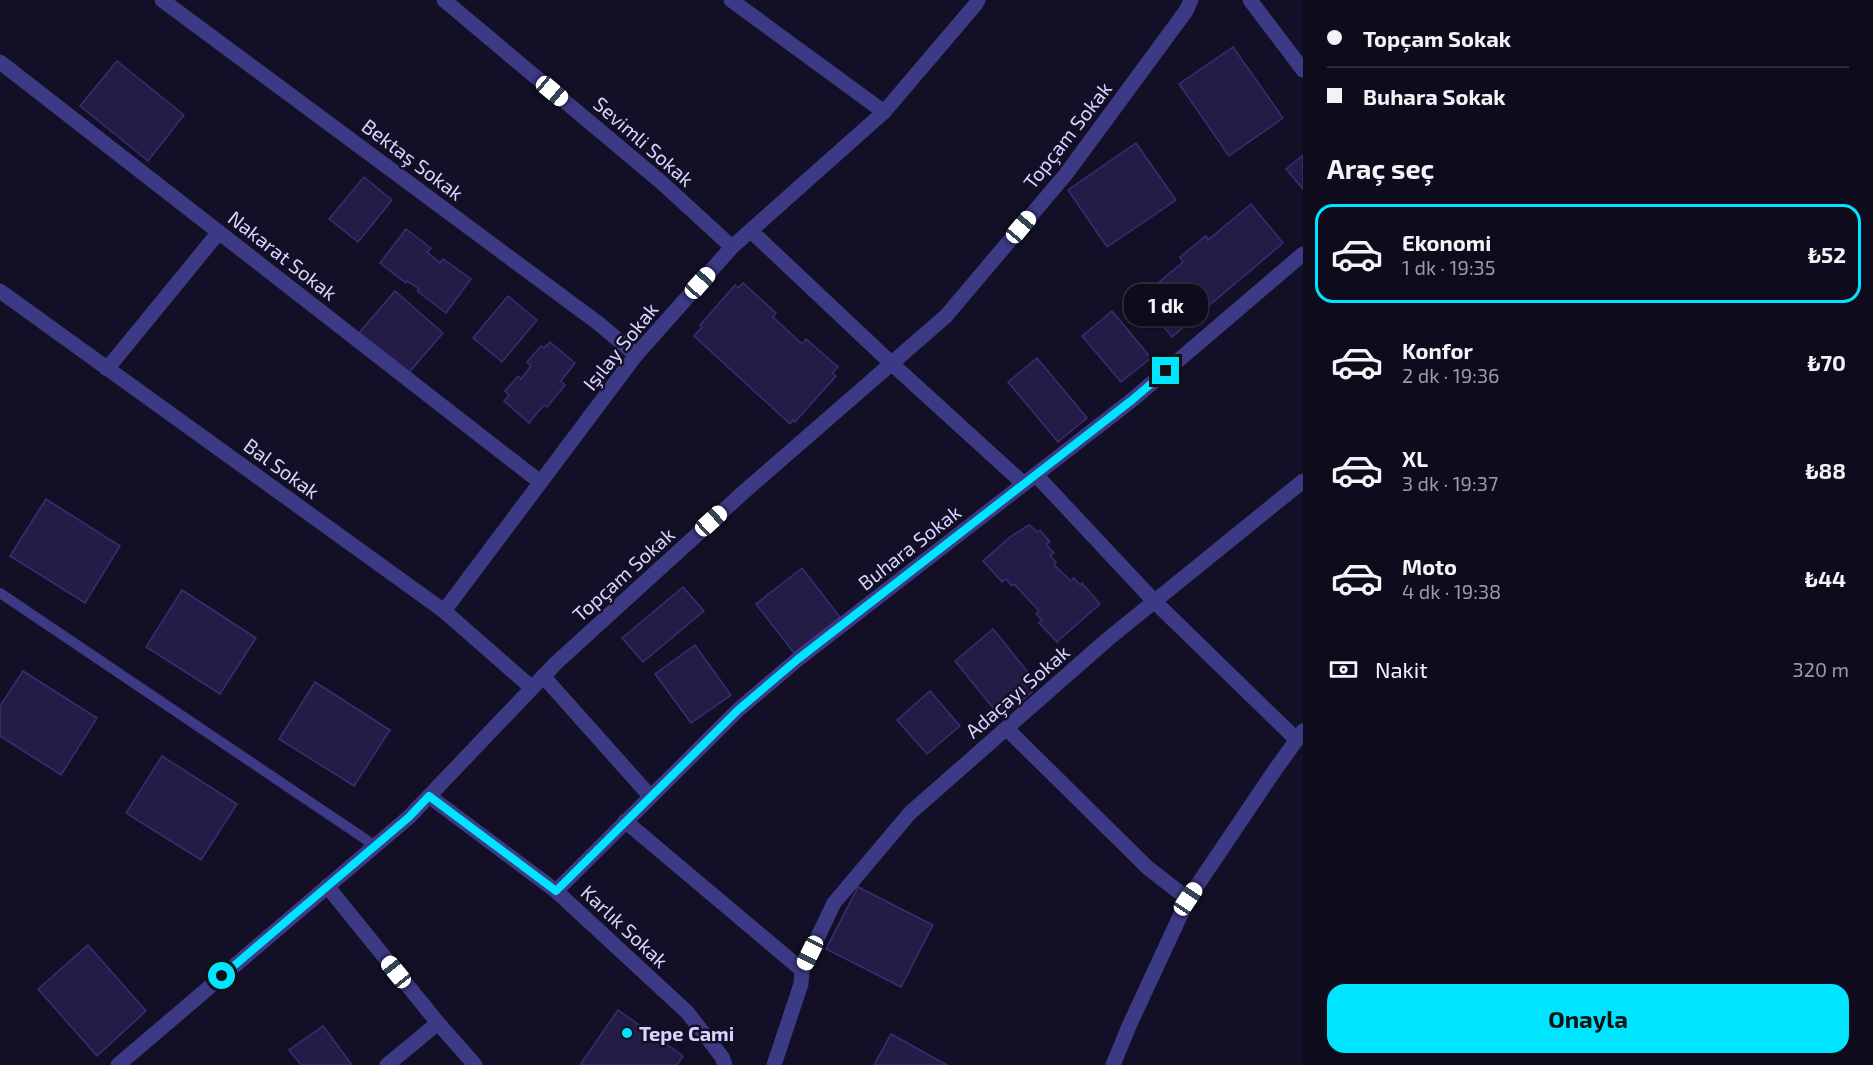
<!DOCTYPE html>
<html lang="tr">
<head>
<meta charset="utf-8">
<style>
  body { margin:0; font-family:"Exo 2",sans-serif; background:#171425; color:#f1f3f6; height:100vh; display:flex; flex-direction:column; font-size:22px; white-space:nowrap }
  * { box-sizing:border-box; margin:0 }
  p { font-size:20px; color:#9b9ba3 }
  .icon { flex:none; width:33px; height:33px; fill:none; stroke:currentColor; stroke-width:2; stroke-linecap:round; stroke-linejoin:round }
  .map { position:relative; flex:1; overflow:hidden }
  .sheet { display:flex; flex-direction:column; background:#0e0b1c; width:570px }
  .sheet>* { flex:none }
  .banner { display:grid; align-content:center; height:132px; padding:0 24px; background:#0e0b1c }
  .end { position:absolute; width:27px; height:27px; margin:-14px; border:8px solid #00e5ff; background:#111; box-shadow:0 0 0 3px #111 }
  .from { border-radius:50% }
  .bubble { position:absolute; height:42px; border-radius:18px; background:#0e0b1c; box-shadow:0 2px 4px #0004,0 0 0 2px #2e2b3b; font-size:20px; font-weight:700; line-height:42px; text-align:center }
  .car { position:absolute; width:18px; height:36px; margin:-18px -9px; border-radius:8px; box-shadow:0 0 4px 2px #0007; background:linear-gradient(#fff 24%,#345 0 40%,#fff 0 76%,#345 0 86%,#fff 0) }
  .banner b { display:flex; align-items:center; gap:21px; height:57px; font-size:22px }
  .banner b+b { border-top:2px solid #2e2b3b }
  .banner i { width:15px; height:15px; background:#f1f3f6 }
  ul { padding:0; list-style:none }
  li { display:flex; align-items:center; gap:18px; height:99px; margin:0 12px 9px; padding:0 12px; border:3px solid transparent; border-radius:18px }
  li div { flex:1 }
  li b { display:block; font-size:22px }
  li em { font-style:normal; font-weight:700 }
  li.active { border-color:#00e5ff }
  li>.icon { width:54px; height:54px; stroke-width:1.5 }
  h2 { padding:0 24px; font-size:27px; line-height:72px }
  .pay { display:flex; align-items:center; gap:15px; height:66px; padding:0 24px; font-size:22px }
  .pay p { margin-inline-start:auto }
  .primary-button { display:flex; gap:12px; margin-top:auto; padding:12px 24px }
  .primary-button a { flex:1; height:69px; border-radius:18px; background:#00e5ff; color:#111; font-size:24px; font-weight:700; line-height:69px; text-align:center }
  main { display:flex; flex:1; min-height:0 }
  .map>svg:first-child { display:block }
  .building { fill:#241b47; stroke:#3b2d73; stroke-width:1.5 }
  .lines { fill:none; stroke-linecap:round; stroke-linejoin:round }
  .service { stroke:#3d3a85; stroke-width:10 }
  .minor { stroke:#3d3a85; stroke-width:15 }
  .route { stroke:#00e5ff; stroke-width:8 }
  .poi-dot { fill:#00e5ff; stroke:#130f26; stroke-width:2 }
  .labels { text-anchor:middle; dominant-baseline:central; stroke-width:5; stroke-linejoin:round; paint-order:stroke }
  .street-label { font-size:20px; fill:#d9d4ff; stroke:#130f26 }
  .poi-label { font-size:20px; font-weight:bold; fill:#d9d4ff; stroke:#130f26; text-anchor:start }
</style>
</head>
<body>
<main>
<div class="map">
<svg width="1303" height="1065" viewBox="0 0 1303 1065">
  <rect width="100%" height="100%" fill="#130f26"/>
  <g class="building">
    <polygon points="1233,47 1283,118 1229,156 1179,84"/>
    <polygon points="117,61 184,115 148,161 80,106"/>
    <polygon points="1136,143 1176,200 1107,247 1068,190"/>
    <polygon points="1303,155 1303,189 1286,169"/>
    <polygon points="364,177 392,200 358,242 329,219"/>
    <polygon points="1251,204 1283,243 1172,337 1140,298 1183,262 1180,257 1206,236 1208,240"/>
    <polygon points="406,229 431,248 427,252 440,263 443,259 471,279 446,313 417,291 419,289 407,281 406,283 380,263"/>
    <polygon points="743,283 776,313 773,317 802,344 806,339 838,367 832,373 836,376 795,422 793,420 790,424 694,336 702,327 700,325 735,285 738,288"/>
    <polygon points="395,291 443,333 406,376 358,334"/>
    <polygon points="508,296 537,320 502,362 473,338"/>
    <polygon points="1112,311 1151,358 1121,382 1082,336"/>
    <polygon points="550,342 575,363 561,381 565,385 547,407 544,405 529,423 504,401 509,395 505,391 518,376 521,379 531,366 527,362 541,346 544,348"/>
    <polygon points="1037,358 1087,418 1058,442 1008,382"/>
    <polygon points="46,499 120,546 85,603 10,556"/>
    <polygon points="1029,525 1038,532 1040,530 1050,542 1046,544 1054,553 1050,555 1056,562 1054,565 1071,581 1074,578 1080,585 1082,583 1100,604 1057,642 1039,623 1042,620 1036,614 1039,611 1014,584 1012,586 1006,579 1002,582 983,561 1010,537"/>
    <polygon points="802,568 840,617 794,653 756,604"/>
    <polygon points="683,587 704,611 643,662 622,638"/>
    <polygon points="182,590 256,638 220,694 146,647"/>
    <polygon points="993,629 1036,682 1029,688 1032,692 1022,701 1019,697 1014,702 1016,705 1006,713 1003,710 998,714 955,661"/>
    <polygon points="695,645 731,695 691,723 655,674"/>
    <polygon points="23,671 97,718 61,775 0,736 0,706"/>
    <polygon points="315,682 390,730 354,786 279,739"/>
    <polygon points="930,691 960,726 927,754 897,720"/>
    <polygon points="162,756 237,804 201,860 126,813"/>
    <polygon points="858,887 933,925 901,987 826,949"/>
    <polygon points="88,945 146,1011 97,1056 38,989"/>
    <polygon points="618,1010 683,1056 677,1065 580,1065"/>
    <polygon points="323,1026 352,1065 301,1065 289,1050"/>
    <polygon points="891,1034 947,1065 874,1065"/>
  </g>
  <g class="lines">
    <polyline class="service" points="0,593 374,845"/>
    <g class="minor">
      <polyline points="162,0 598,323 636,355"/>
      <polyline points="444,0 661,182 732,247"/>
      <polyline points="731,0 884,112"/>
      <polyline points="1250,0 1303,70"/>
      <polyline points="0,62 540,482"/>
      <polyline points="751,231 891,363 1024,484"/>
      <polyline points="0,291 444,611 532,688"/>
      <polyline points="107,369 219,232"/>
      <polyline points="1036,475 1154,601 1297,740"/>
      <polyline points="444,611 636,355 732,247 884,112 976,4 978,0"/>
      <polyline points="543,676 650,796"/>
      <polyline points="1007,729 1148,868 1188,899 1129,1026 1113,1065"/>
      <polyline points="429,796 556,891 687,1012 722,1057 725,1065"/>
      <polyline points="625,821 802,970 801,984 774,1065"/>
      <polyline points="327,886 438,1023 475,1065"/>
      <polyline points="556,891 738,710 798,659 1132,400 1303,254"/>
      <polyline points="1188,899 1275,770 1303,731"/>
      <polyline points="802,970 834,903 910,813 1108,639 1303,481"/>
      <polyline points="118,1065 409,817 556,663 746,490 946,316 1066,174 1186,11 1191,0"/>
      <polyline points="387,1065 438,1023"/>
    </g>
  </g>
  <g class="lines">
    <polyline class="route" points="222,976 409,817 429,796 556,891 738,710 798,659 1132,400 1166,371"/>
  </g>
  <circle class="poi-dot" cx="627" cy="1033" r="6"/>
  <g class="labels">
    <g class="street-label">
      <text transform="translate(1067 135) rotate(-52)">Topçam Sokak</text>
      <text transform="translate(644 141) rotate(41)">Sevimli Sokak</text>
      <text transform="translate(413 159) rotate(37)">Bektaş Sokak</text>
      <text transform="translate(283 255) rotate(38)">Nakarat Sokak</text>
      <text transform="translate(620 346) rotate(-51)">Işılay Sokak</text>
      <text transform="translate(282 468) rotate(36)">Bal Sokak</text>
      <text transform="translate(909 547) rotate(-38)">Buhara Sokak</text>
      <text transform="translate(623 574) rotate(-42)">Topçam Sokak</text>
      <text transform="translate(1017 691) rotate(-41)">Adaçayı Sokak</text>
      <text transform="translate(625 926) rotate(43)">Karlık Sokak</text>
    </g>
    <g class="poi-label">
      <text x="639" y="1033">Tepe Cami</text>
    </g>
  </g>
</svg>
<i class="end from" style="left:222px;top:976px"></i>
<i class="end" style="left:1166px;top:371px"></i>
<div class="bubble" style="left:1124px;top:284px;width:84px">1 dk</div>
<i class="car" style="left:552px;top:91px;rotate:130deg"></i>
<i class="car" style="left:1021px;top:227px;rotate:40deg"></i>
<i class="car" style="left:700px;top:283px;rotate:42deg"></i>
<i class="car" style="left:711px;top:521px;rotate:48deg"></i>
<i class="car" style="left:1188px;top:899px;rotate:34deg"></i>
<i class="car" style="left:810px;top:953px;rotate:206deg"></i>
<i class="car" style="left:396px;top:972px;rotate:321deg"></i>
</div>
<section class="sheet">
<div class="banner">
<b><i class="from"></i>Topçam Sokak</b>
<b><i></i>Buhara Sokak</b>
</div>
<h2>Araç seç</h2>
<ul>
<li class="active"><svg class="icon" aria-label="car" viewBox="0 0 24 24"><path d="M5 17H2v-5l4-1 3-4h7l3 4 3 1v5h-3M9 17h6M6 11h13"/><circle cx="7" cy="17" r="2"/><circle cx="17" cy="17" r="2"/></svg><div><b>Ekonomi</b><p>1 dk · 19:35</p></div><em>₺52</em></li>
<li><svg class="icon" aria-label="car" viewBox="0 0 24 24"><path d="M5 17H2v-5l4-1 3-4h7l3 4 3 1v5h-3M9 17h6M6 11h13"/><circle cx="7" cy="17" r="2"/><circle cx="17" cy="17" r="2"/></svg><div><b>Konfor</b><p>2 dk · 19:36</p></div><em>₺70</em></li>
<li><svg class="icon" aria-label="car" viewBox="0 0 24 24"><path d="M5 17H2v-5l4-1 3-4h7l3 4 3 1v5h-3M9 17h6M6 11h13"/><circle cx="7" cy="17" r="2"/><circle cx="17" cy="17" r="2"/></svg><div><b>XL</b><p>3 dk · 19:37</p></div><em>₺88</em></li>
<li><svg class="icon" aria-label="car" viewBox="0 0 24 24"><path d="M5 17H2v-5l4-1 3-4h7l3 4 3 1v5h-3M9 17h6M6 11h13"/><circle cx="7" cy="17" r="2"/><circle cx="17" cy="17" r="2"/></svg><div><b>Moto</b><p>4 dk · 19:38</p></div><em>₺44</em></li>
</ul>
<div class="pay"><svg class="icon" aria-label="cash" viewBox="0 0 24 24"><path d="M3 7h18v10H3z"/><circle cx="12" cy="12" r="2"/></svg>Nakit<p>320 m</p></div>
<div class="primary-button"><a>Onayla</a></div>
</section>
</main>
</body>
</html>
